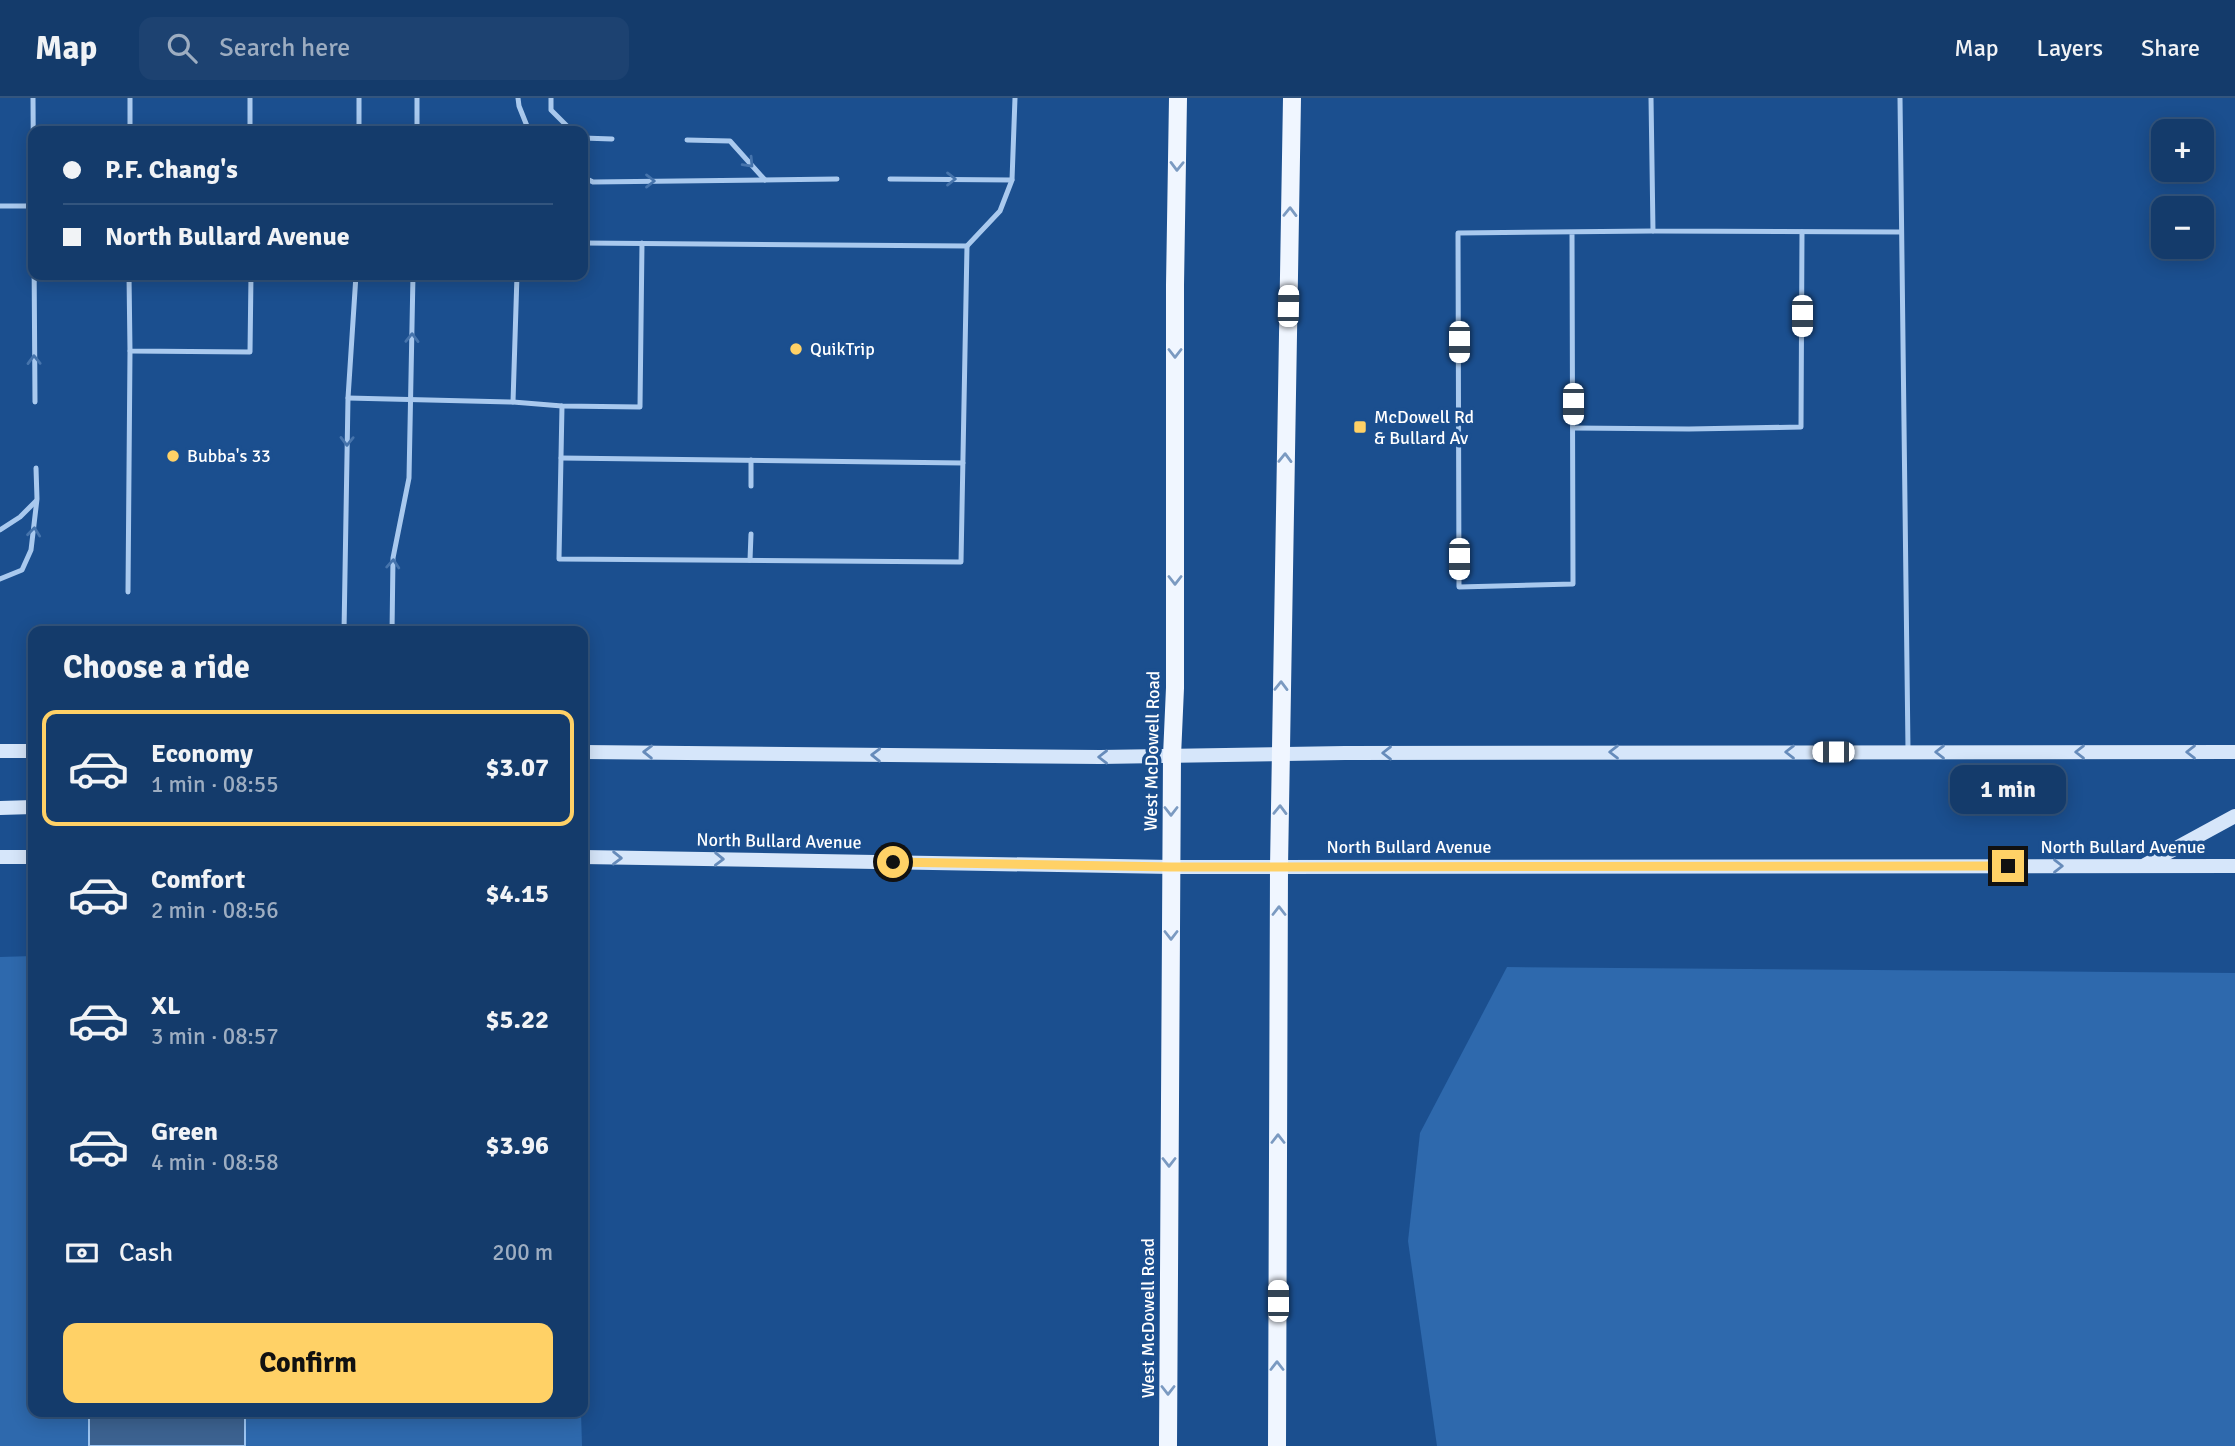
<!DOCTYPE html>
<html lang="en">
<head>
<meta charset="utf-8">
<style>
  body { margin:0; font-family:Signika,sans-serif; background:#1d4271; color:#f1f3f6; height:100vh; display:flex; flex-direction:column; font-size:26px; white-space:nowrap }
  * { box-sizing:border-box; margin:0 }
  p { font-size:23px; color:#9dadc1 }
  .icon { flex:none; width:38px; height:38px; fill:none; stroke:currentColor; stroke-width:2; stroke-linecap:round; stroke-linejoin:round }
  .map { position:relative; flex:1; overflow:hidden }
  .drawer { position:absolute; left:28px; top:528px; width:560px; height:791px; display:flex; flex-direction:column; background:#143b6b; border-radius:14px; box-shadow:0 4px 18px #0003,0 0 0 2px #33557e }
  .drawer>* { flex:none }
  .banner { position:absolute; left:28px; top:28px; width:560px; height:154px; border-radius:14px; box-shadow:0 4px 18px #0003,0 0 0 2px #33557e; display:grid; align-content:center; height:154px; padding:0 35px; background:#143b6b }
  .fabs { position:absolute; left:2151px; top:21px; display:grid; gap:14px }
  .fabs a { display:grid; place-items:center; width:63px; height:63px; border-radius:14px; background:#143b6b; box-shadow:0 4px 18px #0003,0 0 0 2px #33557e; font-size:35px }
  .end { position:absolute; width:32px; height:32px; margin:-16px; border:9px solid #ffd166; background:#111; box-shadow:0 0 0 4px #111 }
  .from { border-radius:50% }
  .bubble { position:absolute; height:49px; border-radius:14px; background:#143b6b; box-shadow:0 4px 18px #0003,0 0 0 2px #33557e; font-size:23px; font-weight:700; line-height:49px; text-align:center }
  .car { position:absolute; width:21px; height:42px; margin:-21px -10px; border-radius:9px; box-shadow:0 0 5px 2px #0007; background:linear-gradient(#fff 24%,#345 0 40%,#fff 0 76%,#345 0 86%,#fff 0) }
  .banner b { display:flex; align-items:center; gap:24px; height:66px; font-size:26px }
  .banner b+b { border-top:2px solid #33557e }
  .banner i { width:18px; height:18px; background:#f1f3f6 }
  ul { padding:0; list-style:none }
  li { display:flex; align-items:center; gap:21px; height:116px; margin:0 14px 10px; padding:0 21px; border:4px solid transparent; border-radius:14px }
  li div { flex:1 }
  li b { display:block; font-size:26px }
  li em { font-style:normal; font-weight:700 }
  li.current { border-color:#ffd166 }
  li>.icon { width:63px; height:63px; stroke-width:1.5 }
  h2 { padding:0 35px; font-size:32px; line-height:84px }
  .pay { display:flex; align-items:center; gap:18px; height:77px; padding:0 35px; font-size:26px }
  .pay p { margin-inline-start:auto }
  .action { display:flex; gap:14px; margin-top:auto; padding:14px 35px }
  .action a { flex:1; height:80px; border-radius:14px; background:#ffd166; color:#111; font-size:28px; font-weight:700; line-height:80px; text-align:center }
  header { display:flex; align-items:center; gap:42px; box-sizing:border-box; height:98px; padding:0 35px; background:#143b6b; border-bottom:2px solid #33557e }
  header strong { font-size:33px }
  nav { display:flex; gap:38px; margin-inline-start:auto; font-size:24px }
  .search { width:490px; height:63px; background:#1d4271; display:flex; align-items:center; gap:18px; box-sizing:border-box; padding:0 24px; border-radius:14px; color:#9dadc1; font-size:26px }
  .map>svg:first-child { display:block }
  .green { fill:#2e69ad }
  .water { fill:#3c6290; stroke:#9cc4f0; stroke-width:2 }
  .lines { fill:none; stroke-linecap:round; stroke-linejoin:round }
  .service { stroke:#a9c9ee; stroke-width:5 }
  .secondary { stroke:#d6e6fa; stroke-width:14 }
  .primary { stroke:#f0f6ff; stroke-width:18 }
  .oneway { stroke:#4674ac }
  .oneway2 { stroke:#7b9ac1 }
  .oneway3 { stroke:#668bba }
  .route { stroke:#ffd166; stroke-width:9 }
  .poi-dot { fill:#ffd166; stroke:#1b4f8f; stroke-width:2.5 }
  .labels { text-anchor:middle; dominant-baseline:central; stroke-width:7; stroke-linejoin:round; paint-order:stroke }
  .poi-label { font-size:18px; fill:#fff; stroke:#1b4f8f; text-anchor:start }
  .street-label { font-size:18px; fill:#fff; stroke:#1b4f8f }
</style>
</head>
<body>
<header>
<strong>Map</strong>
<div class="search"><svg class="icon" aria-label="search" viewBox="0 0 24 24"><circle cx="10" cy="10" r="6"/><path d="M15 15l6 6"/></svg>Search here</div>
<nav><a>Map</a><a>Layers</a><a>Share</a></nav>
</header>
<div class="map">
<svg width="2235" height="1348" viewBox="0 0 2235 1348">
  <rect width="100%" height="100%" fill="#1b4f8f"/>
  <g class="green">
    <polygon points="33,858 33,1314 89,1314 89,1348 0,1348 0,859"/>
    <polygon points="1507,869 2235,875 2235,1348 1437,1348 1408,1143 1420,1035"/>
    <polygon points="245,1314 581,1314 582,1348 245,1348"/>
  </g>
  <rect class="water" x="89" y="1314" width="156" height="34"/>
  <g class="lines">
    <g class="service">
      <polyline points="33,0 35,304"/>
      <polyline points="250,0 250,33"/>
      <polyline points="518,0 519,8 529,33"/>
      <polyline points="551,0 551,12 572,33"/>
      <polyline points="1651,0 1653,133 1901,134"/>
      <polyline points="1900,0 1908,651"/>
      <polyline points="130,33 130,0"/>
      <polyline points="359,33 359,0"/>
      <polyline points="417,33 417,0"/>
      <polyline points="583,40 612,41"/>
      <polyline points="687,42 730,43 765,82"/>
      <polyline points="583,79 593,84 837,81"/>
      <polyline points="890,81 1012,82"/>
      <polyline points="0,108 33,108"/>
      <polyline points="1572,134 1573,486 1459,489 1458,135 1653,133"/>
      <polyline points="583,145 967,148 1000,113 1012,82 1015,0"/>
      <polyline points="129,177 130,253 250,254 251,177"/>
      <polyline points="348,300 513,304 517,177"/>
      <polyline points="513,304 562,308 640,309 642,145"/>
      <polyline points="562,308 559,461 961,464 967,148"/>
      <polyline points="1573,330 1689,331 1801,329 1802,134"/>
      <polyline points="561,360 963,365"/>
      <polyline points="751,388 751,362"/>
      <polyline points="0,432 20,419 36,403"/>
      <polyline points="750,462 751,436"/>
      <polyline points="0,481 22,472 31,452 37,401 36,370"/>
      <polyline points="128,494 130,253"/>
      <polyline points="344,534 348,300 356,177"/>
      <polyline points="392,534 393,460 409,380 413,177"/>
    </g>
    <g class="secondary">
      <polyline points="0,653 33,653"/>
      <polyline points="583,654 1100,659 1345,655 2235,654"/>
      <polyline points="0,710 33,709"/>
      <polyline points="0,759 33,759"/>
      <polyline points="583,759 1171,769 2235,768"/>
      <polyline points="2145,767 2235,718"/>
    </g>
    <g class="primary">
      <polyline points="1168,1348 1172,658 1175,590 1175,187 1178,0"/>
      <polyline points="1277,1348 1279,769 1292,0"/>
    </g>
  </g>
  <defs><path id="oneway-chevron" d="M-2-3.5L2.5 0L-2 3.5" fill="none" stroke-width="1.6" stroke-linecap="round" stroke-linejoin="round" transform="scale(1.75)"/></defs>
  <g class="oneway">
    <use href="#oneway-chevron" transform="translate(749 65) rotate(47)"/>
    <use href="#oneway-chevron" transform="translate(951 81)"/>
    <use href="#oneway-chevron" transform="translate(650 83)"/>
    <use href="#oneway-chevron" transform="translate(412 240) rotate(-89)"/>
    <use href="#oneway-chevron" transform="translate(34 262) rotate(-91)"/>
    <use href="#oneway-chevron" transform="translate(347 343) rotate(91)"/>
    <use href="#oneway-chevron" transform="translate(34 434) rotate(-84)"/>
    <use href="#oneway-chevron" transform="translate(393 466) rotate(-86)"/>
  </g>
  <g class="oneway2">
    <use href="#oneway-chevron" transform="translate(1177 68) rotate(91)"/>
    <use href="#oneway-chevron" transform="translate(1290 114) rotate(-89)"/>
    <use href="#oneway-chevron" transform="translate(1175 255) rotate(90)"/>
    <use href="#oneway-chevron" transform="translate(1285 360) rotate(-89)"/>
    <use href="#oneway-chevron" transform="translate(1175 482) rotate(90)"/>
    <use href="#oneway-chevron" transform="translate(1281 588) rotate(-89)"/>
    <use href="#oneway-chevron" transform="translate(1280 712) rotate(-89)"/>
    <use href="#oneway-chevron" transform="translate(1171 713) rotate(90)"/>
    <use href="#oneway-chevron" transform="translate(1279 813) rotate(-90)"/>
    <use href="#oneway-chevron" transform="translate(1171 837) rotate(90)"/>
    <use href="#oneway-chevron" transform="translate(1278 1041) rotate(-90)"/>
    <use href="#oneway-chevron" transform="translate(1169 1064) rotate(90)"/>
    <use href="#oneway-chevron" transform="translate(1277 1268) rotate(-90)"/>
    <use href="#oneway-chevron" transform="translate(1168 1292) rotate(90)"/>
  </g>
  <g class="oneway3">
    <use href="#oneway-chevron" transform="translate(648 654) rotate(-179)"/>
    <use href="#oneway-chevron" transform="translate(1614 654) rotate(180)"/>
    <use href="#oneway-chevron" transform="translate(1790 654) rotate(180)"/>
    <use href="#oneway-chevron" transform="translate(1940 654) rotate(180)"/>
    <use href="#oneway-chevron" transform="translate(2080 654) rotate(180)"/>
    <use href="#oneway-chevron" transform="translate(2191 654) rotate(180)"/>
    <use href="#oneway-chevron" transform="translate(1387 655) rotate(180)"/>
    <use href="#oneway-chevron" transform="translate(876 657) rotate(-179)"/>
    <use href="#oneway-chevron" transform="translate(1103 659) rotate(180)"/>
    <use href="#oneway-chevron" transform="translate(617 760) rotate(1)"/>
    <use href="#oneway-chevron" transform="translate(719 761) rotate(1)"/>
    <use href="#oneway-chevron" transform="translate(2058 768)"/>
  </g>
  <g class="lines">
    <polyline class="route" points="893,764 1171,769 2008,768"/>
  </g>
  <g class="poi-dot">
    <circle cx="796" cy="251" r="7"/>
    <rect x="1353" y="322" width="14" height="14" rx="3.5"/>
    <circle cx="173" cy="358" r="7"/>
  </g>
  <g class="labels">
    <g class="poi-label">
      <text x="810" y="251">QuikTrip</text>
      <text x="1374" y="319">McDowell Rd<tspan x="1374" dy="21">&amp; Bullard Av</tspan></text>
      <text x="187" y="358">Bubba's 33</text>
    </g>
    <g class="street-label">
      <text transform="translate(1152 653) rotate(-89)">West McDowell Road</text>
      <text transform="translate(779 743) rotate(1)">North Bullard Avenue</text>
      <text x="1409" y="749">North Bullard Avenue</text>
      <text x="2123" y="749">North Bullard Avenue</text>
      <text transform="translate(1148 1220) rotate(-90)">West McDowell Road</text>
    </g>
  </g>
</svg>
<div class="fabs">
<a>+</a>
<a>−</a>
</div>
<i class="end from" style="left:893px;top:764px"></i>
<i class="end" style="left:2008px;top:768px"></i>
<div class="bubble" style="left:1950px;top:667px;width:116px">1 min</div>
<i class="car" style="left:1288px;top:208px;rotate:1deg"></i>
<i class="car" style="left:1802px;top:218px;rotate:180deg"></i>
<i class="car" style="left:1459px;top:244px;rotate:180deg"></i>
<i class="car" style="left:1573px;top:306px;rotate:180deg"></i>
<i class="car" style="left:1459px;top:461px;rotate:180deg"></i>
<i class="car" style="left:1833px;top:654px;rotate:270deg"></i>
<i class="car" style="left:1278px;top:1203px;rotate:0deg"></i>
<div class="banner">
<b><i class="from"></i>P.F. Chang's</b>
<b><i></i>North Bullard Avenue</b>
</div>
<section class="drawer">
<h2>Choose a ride</h2>
<ul>
<li class="current"><svg class="icon" aria-label="car" viewBox="0 0 24 24"><path d="M5 17H2v-5l4-1 3-4h7l3 4 3 1v5h-3M9 17h6M6 11h13"/><circle cx="7" cy="17" r="2"/><circle cx="17" cy="17" r="2"/></svg><div><b>Economy</b><p>1 min · 08:55</p></div><em>$3.07</em></li>
<li><svg class="icon" aria-label="car" viewBox="0 0 24 24"><path d="M5 17H2v-5l4-1 3-4h7l3 4 3 1v5h-3M9 17h6M6 11h13"/><circle cx="7" cy="17" r="2"/><circle cx="17" cy="17" r="2"/></svg><div><b>Comfort</b><p>2 min · 08:56</p></div><em>$4.15</em></li>
<li><svg class="icon" aria-label="car" viewBox="0 0 24 24"><path d="M5 17H2v-5l4-1 3-4h7l3 4 3 1v5h-3M9 17h6M6 11h13"/><circle cx="7" cy="17" r="2"/><circle cx="17" cy="17" r="2"/></svg><div><b>XL</b><p>3 min · 08:57</p></div><em>$5.22</em></li>
<li><svg class="icon" aria-label="car" viewBox="0 0 24 24"><path d="M5 17H2v-5l4-1 3-4h7l3 4 3 1v5h-3M9 17h6M6 11h13"/><circle cx="7" cy="17" r="2"/><circle cx="17" cy="17" r="2"/></svg><div><b>Green</b><p>4 min · 08:58</p></div><em>$3.96</em></li>
</ul>
<div class="pay"><svg class="icon" aria-label="cash" viewBox="0 0 24 24"><path d="M3 7h18v10H3z"/><circle cx="12" cy="12" r="2"/></svg>Cash<p>200 m</p></div>
<div class="action"><a>Confirm</a></div>
</section>
</div>
</body>
</html>
